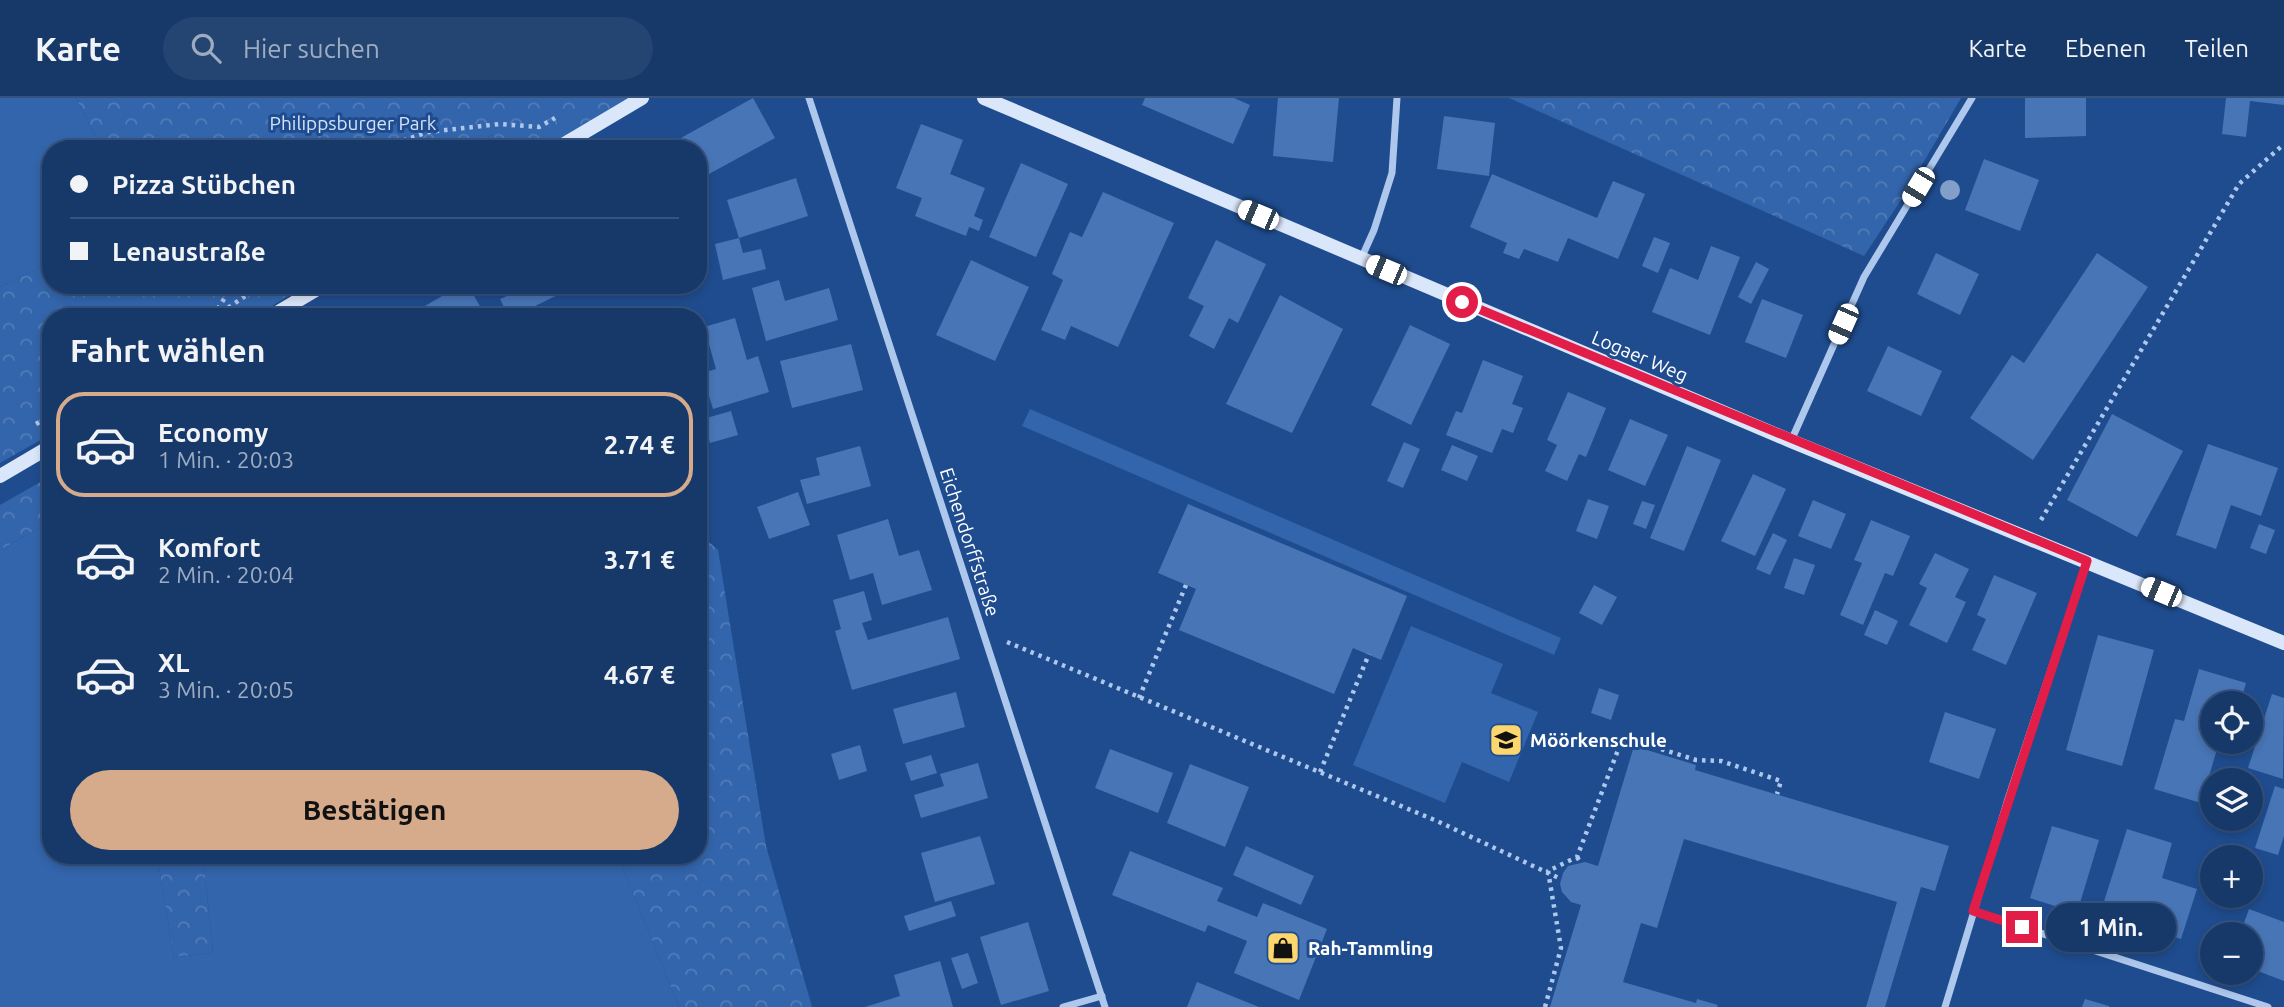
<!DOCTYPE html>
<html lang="de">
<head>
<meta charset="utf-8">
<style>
  body { margin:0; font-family:Ubuntu,sans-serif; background:#244472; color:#f1f3f6; height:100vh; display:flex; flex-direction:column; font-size:26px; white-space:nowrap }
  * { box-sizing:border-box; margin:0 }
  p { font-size:23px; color:#9eacc1 }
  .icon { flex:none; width:38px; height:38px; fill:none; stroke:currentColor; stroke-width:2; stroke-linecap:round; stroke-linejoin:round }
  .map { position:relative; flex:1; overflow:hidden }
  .panel { position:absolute; left:42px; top:210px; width:665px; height:556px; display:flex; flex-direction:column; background:#17396a; border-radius:28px; box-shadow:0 4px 10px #0003,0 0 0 2px #36537e }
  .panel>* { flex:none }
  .guide { position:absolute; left:42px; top:42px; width:665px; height:154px; border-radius:28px; box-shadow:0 4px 10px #0003,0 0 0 2px #36537e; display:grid; align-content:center; height:154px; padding:0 28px; background:#17396a }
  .controls { position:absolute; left:2200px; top:593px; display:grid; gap:14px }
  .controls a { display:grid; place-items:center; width:63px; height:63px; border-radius:50%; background:#17396a; box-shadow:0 4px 10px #0003,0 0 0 2px #36537e; font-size:35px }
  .end { position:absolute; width:32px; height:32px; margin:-16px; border:9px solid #e11d48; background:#fff; box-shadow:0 0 0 4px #fff }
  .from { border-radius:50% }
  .bubble { position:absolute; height:49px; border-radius:24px; background:#17396a; box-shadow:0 4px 10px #0003,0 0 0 2px #36537e; font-size:23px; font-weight:700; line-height:49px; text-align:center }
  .car { position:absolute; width:21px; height:42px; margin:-21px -10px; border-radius:9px; box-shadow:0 0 5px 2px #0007; background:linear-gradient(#fff 24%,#345 0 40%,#fff 0 76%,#345 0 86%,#fff 0) }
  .guide b { display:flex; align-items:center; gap:24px; height:66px; font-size:26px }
  .guide b+b { border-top:2px solid #36537e }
  .guide i { width:18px; height:18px; background:#f1f3f6 }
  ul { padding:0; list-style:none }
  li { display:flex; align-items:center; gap:21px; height:105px; margin:0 14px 10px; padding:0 14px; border:4px solid transparent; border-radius:28px }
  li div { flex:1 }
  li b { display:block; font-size:26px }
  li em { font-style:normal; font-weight:700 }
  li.selected { border-color:#d6ab8b }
  li>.icon { width:63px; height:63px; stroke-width:1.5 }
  h2 { padding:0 28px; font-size:32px; line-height:84px }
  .cta { display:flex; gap:14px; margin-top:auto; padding:14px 28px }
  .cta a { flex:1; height:80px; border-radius:42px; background:#d6ab8b; color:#111; font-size:28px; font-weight:700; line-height:80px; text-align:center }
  header { display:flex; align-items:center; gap:42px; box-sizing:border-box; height:98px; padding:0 35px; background:#17396a; border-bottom:2px solid #36537e }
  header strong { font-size:33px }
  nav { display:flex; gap:38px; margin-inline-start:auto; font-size:24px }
  .search { width:490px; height:63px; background:#244472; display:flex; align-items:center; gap:18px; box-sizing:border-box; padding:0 24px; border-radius:38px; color:#9eacc1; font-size:26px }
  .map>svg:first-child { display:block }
  .green { fill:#3365ac }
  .forest { fill:url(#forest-crowns) }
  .cemetery { fill:url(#cemetery-stones) }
  .building { fill:#4875b6 }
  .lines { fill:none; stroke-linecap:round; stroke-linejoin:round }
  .path { stroke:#aec8ed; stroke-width:4.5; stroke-dasharray:3.5 5; stroke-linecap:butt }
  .street { stroke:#aec8ed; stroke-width:7 }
  .secondary { stroke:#dae6f9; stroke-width:14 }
  .tree { fill:#829fc9 }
  .route { stroke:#e11d48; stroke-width:9 }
  .labels { text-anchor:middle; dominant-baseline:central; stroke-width:6; stroke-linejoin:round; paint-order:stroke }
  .park-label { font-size:19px; fill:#d3e3f9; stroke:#1f4c8e }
  .street-label { font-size:19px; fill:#fff; stroke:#1f4c8e }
  .poi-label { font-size:19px; font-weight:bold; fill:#fff; stroke:#1f4c8e; text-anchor:start }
</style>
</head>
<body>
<header>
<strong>Karte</strong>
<div class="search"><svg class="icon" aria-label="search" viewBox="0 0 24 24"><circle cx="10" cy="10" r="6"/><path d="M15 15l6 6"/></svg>Hier suchen</div>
<nav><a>Karte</a><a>Ebenen</a><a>Teilen</a></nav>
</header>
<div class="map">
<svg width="2284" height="909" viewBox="0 0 2284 909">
  <defs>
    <pattern id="forest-crowns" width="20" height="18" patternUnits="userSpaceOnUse" patternTransform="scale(1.75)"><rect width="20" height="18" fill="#3365ac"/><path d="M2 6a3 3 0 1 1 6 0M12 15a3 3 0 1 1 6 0" fill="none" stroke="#527cb8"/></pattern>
    <pattern id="cemetery-stones" width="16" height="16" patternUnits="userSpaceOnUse" patternTransform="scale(1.75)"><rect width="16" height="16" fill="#3365ac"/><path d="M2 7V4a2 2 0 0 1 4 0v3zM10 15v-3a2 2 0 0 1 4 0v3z" fill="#527cb8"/></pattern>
  </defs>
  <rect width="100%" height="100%" fill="#1f4c8e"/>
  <g class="green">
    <polygon points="0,0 76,0 102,51 51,51 51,164 0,189"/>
    <polygon points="1030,311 1561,540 1554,557 1022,328"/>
    <polygon points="51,423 51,758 157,758 174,859 213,855 203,758 618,758 679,909 0,909 0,452"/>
    <polygon points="1411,528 1503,566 1491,595 1538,614 1509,684 1462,664 1445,705 1353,667"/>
  </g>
  <g class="forest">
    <polygon points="76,0 631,0 543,51 501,51 493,37 453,51 102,51"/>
    <polygon points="1509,0 1961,0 1905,96 1864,158"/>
    <polygon points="51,164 51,187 307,187 253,219 51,219 51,336 0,365 0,189"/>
    <polygon points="51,378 51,423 0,452 0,407"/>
    <polygon points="698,434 718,452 766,748 812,909 679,909 618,758 698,758"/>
    <polygon points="157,758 203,758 213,855 174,859"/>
  </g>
  <polygon class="cemetery" points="493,37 501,51 453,51"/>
  <g class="building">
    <polygon points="753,0 775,40 698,82 698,51 661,51"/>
    <polygon points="1145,0 1234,0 1250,7 1233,46 1142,7"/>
    <polygon points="1278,0 1339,0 1333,64 1273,58"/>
    <polygon points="2025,0 2086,0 2086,38 2025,40"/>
    <polygon points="2284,0 2284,7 2250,3 2246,39 2222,36 2226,0"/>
    <polygon points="1444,18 1495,25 1489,78 1437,71"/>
    <polygon points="921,26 963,42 950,76 985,90 974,118 983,122 979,133 969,129 966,138 915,118 922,100 896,90"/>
    <polygon points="1984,61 2039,82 2020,133 1965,112"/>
    <polygon points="1021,65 1068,86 1036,159 989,139"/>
    <polygon points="1492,76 1597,120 1613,83 1645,96 1618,161 1568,140 1558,164 1524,151 1519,161 1503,155 1507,145 1470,129"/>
    <polygon points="796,80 808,118 739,140 727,102"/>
    <polygon points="1103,94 1174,125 1118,249 1071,228 1065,242 1041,232 1063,182 1052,176 1070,134 1082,139"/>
    <polygon points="1654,139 1670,145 1658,175 1642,168"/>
    <polygon points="739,140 743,155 761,151 766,171 723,182 715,146"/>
    <polygon points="1216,142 1266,166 1238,225 1229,220 1214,251 1189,238 1204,208 1188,200"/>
    <polygon points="1711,148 1740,159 1710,237 1652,214 1670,170 1698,182"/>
    <polygon points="1936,155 1979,176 1960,217 1917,196"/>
    <polygon points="2097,155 2148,189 2033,362 1970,320 2012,257 2024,265"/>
    <polygon points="971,162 1029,189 995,263 936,237"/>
    <polygon points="1756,164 1769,171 1751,206 1738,199"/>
    <polygon points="779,182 785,203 829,190 838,222 766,243 752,190"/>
    <polygon points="461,187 468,187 486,219 422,219 418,212"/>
    <polygon points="512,187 578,187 525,213 527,219 509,219 500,201 516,194"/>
    <polygon points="1280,197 1343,231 1292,335 1226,306"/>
    <polygon points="1762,201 1803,217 1786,260 1745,244"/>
    <polygon points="735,220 747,262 758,258 769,294 713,311 702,275 716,271 704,229"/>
    <polygon points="1410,227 1450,246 1411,327 1371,307"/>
    <polygon points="851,246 863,292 792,310 780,263"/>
    <polygon points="1888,248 1942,273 1921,318 1867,293"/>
    <polygon points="1483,262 1523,278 1512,306 1523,310 1513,335 1502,331 1492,355 1446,337 1456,313 1462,315"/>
    <polygon points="1568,294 1606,310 1586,359 1579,356 1567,383 1545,373 1557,347 1547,342"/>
    <polygon points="731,313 738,337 710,345 703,321"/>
    <polygon points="2112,316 2183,353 2137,439 2067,402"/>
    <polygon points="1630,321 1668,337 1645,388 1608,372"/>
    <polygon points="1404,344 1420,351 1403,390 1387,383"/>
    <polygon points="2208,346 2278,370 2261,418 2231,407 2216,451 2176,437"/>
    <polygon points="1452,347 1478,358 1467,383 1441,372"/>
    <polygon points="860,348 871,388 807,406 800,382 820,377 816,360"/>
    <polygon points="1687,348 1721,362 1684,453 1650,440"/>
    <polygon points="1753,376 1786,391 1755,458 1721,443"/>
    <polygon points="798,394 810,427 769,441 757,409"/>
    <polygon points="1588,401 1609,408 1597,441 1576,433"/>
    <polygon points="1813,402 1846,416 1831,451 1798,438"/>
    <polygon points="1642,403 1655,407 1646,431 1633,426"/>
    <polygon points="1188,406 1407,498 1381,562 1353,550 1334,596 1179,532 1196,491 1158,475"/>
    <polygon points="888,421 899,458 919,452 932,492 882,507 873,475 850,482 837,437"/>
    <polygon points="1871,422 1910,438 1893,478 1885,475 1863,527 1840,517 1862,465 1854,462"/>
    <polygon points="2259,426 2275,432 2266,456 2250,450"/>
    <polygon points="1773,435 1787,442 1770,477 1756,471"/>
    <polygon points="1935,455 1969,471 1955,499 1966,504 1947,545 1909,527 1927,490 1919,486"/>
    <polygon points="1794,460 1815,467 1804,497 1784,490"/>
    <polygon points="1994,477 2037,495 2006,567 1972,552 1986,521 1977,517"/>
    <polygon points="1594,487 1617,499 1602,527 1579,515"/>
    <polygon points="864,493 872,522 862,525 868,542 948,519 960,561 852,592 835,533 841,531 833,502"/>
    <polygon points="1875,512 1898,523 1887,547 1864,537"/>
    <polygon points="2098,537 2154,552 2122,668 2066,652"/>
    <polygon points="2199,571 2246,585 2240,606 2212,606 2212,632 2206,644 2218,648 2201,705 2154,691 2175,621 2184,623"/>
    <polygon points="1599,590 1619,597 1611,622 1591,615"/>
    <polygon points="956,594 965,629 903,646 893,611"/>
    <polygon points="2272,596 2284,600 2283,681 2248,670"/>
    <polygon points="1945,614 1996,631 1979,681 1929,664"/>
    <polygon points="860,647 867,673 839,682 831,656"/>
    <polygon points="1634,648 1696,667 1695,672 1949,748 1935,793 1921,789 1885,909 1866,909 1897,804 1684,741 1657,830 1641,825 1623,884 1696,905 1697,901 1718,907 1717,909 1550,909 1581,807 1571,804 1562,794 1560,786 1563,775 1568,768 1585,764 1598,768"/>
    <polygon points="1110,651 1173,675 1158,715 1095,690"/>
    <polygon points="931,657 937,675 911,683 905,665"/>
    <polygon points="978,665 988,700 921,720 914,697 944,688 940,676"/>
    <polygon points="1190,666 1249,689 1225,749 1167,725"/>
    <polygon points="2275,688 2284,691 2284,738 2278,757 2255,750"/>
    <polygon points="2052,728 2099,742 2077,815 2030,800"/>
    <polygon points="2127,731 2172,745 2162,780 2197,791 2181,841 2100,816"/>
    <polygon points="980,738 995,786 935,804 921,755"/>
    <polygon points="1246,748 1314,778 1301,807 1233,777"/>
    <polygon points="1130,753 1223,790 1217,803 1257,819 1263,805 1327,831 1299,902 1234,875 1247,843 1208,827 1205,834 1112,797"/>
    <polygon points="951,803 956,818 909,833 904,818"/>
    <polygon points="2249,811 2284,824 2284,883 2250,870 2250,836 2240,836"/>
    <polygon points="1028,824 1049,893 1001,907 980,839"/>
    <polygon points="968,855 978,885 962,891 951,860"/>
    <polygon points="940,863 953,909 865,909 900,898 894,877"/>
    <polygon points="1197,884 1259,909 1187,909"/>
    <polygon points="2085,901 2109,908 2109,909 2082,909"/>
  </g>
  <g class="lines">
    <g class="path">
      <polyline points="379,51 428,34 500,26 539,29 555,20"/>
      <polyline points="213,218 233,187"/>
      <polyline points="214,219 262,187"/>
      <polyline points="36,326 51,317"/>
      <polyline points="2041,422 2239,86 2284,46"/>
      <polyline points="1007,544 1437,723 1561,781"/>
      <polyline points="1139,600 1186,487"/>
      <polyline points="1320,674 1369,556"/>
      <polyline points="1577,759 1581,765"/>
      <polyline points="1545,909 1561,850 1548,773 1577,759 1623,639 1696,662 1721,663 1781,683 1777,696"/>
    </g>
    <g class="street">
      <polyline points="809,0 1105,909"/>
      <polyline points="1361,161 1374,132 1392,75 1397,0"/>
      <polyline points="1791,343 1864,179 1972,0"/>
      <polyline points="1973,813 2268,909"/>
      <polyline points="1063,909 1102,898"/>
      <polyline points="1945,909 2008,701 2087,463"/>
    </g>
    <g class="secondary">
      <polyline points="984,0 1791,343 2284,545"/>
      <polyline points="556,51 642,0"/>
      <polyline points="270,219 324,187"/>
      <polyline points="0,378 51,348"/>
    </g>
  </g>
  <circle class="tree" cx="1950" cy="92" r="10"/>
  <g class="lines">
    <polyline class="route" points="1462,204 2087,463 1973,813 2022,829"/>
  </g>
  <defs>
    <symbol id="school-square" viewBox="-11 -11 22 22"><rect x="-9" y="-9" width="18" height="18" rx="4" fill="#fbd76e" stroke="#1f4c8e"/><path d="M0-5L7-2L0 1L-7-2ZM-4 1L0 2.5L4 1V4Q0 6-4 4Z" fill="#111"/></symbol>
    <symbol id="shop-square" viewBox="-11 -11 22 22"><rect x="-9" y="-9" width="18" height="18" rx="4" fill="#fbd76e" stroke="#1f4c8e"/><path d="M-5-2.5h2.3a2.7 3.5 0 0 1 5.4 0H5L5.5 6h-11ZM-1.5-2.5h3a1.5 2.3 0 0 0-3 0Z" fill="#111"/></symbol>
  </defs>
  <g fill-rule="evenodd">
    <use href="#school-square" x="1487" y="623" width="38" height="38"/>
    <use href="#shop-square" x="1264" y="831" width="38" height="38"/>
  </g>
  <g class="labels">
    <g class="park-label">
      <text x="353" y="25">Philippsburger Park</text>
    </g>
    <g class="street-label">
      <text transform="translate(1640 258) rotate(23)">Logaer Weg</text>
      <text transform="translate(970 444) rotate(72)">Eichendorffstraße</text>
    </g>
    <g class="poi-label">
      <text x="1530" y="642">Möörkenschule</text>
      <text x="1308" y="850">Rah-Tammling</text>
    </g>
  </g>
</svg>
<div class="controls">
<a><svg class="icon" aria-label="locate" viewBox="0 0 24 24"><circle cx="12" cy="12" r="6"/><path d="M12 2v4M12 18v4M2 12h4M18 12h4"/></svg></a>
<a><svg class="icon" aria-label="layers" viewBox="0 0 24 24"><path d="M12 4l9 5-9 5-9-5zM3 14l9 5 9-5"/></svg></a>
<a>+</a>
<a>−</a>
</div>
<i class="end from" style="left:1462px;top:204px"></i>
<i class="end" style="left:2022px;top:829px"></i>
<div class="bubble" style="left:2046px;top:805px;width:130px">1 Min.</div>
<i class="car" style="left:1918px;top:89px;rotate:211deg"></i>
<i class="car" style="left:1258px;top:117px;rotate:293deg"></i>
<i class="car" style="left:1386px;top:172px;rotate:293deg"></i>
<i class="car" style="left:1843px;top:226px;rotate:204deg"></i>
<i class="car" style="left:2161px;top:494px;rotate:293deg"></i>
<div class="guide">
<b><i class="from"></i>Pizza Stübchen</b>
<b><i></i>Lenaustraße</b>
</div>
<section class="panel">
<h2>Fahrt wählen</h2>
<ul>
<li class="selected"><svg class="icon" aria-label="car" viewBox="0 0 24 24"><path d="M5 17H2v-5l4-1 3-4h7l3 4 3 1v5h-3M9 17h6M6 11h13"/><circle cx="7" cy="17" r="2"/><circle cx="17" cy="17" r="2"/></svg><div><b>Economy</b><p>1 Min. · 20:03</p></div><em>2.74 €</em></li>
<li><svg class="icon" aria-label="car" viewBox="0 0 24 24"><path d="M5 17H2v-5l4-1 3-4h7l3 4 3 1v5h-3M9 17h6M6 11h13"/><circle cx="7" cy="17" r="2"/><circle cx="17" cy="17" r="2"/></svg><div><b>Komfort</b><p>2 Min. · 20:04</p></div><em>3.71 €</em></li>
<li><svg class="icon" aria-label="car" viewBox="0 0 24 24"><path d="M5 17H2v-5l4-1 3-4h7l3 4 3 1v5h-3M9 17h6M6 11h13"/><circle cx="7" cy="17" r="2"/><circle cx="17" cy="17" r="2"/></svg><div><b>XL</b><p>3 Min. · 20:05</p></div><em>4.67 €</em></li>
</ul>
<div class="cta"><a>Bestätigen</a></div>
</section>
</div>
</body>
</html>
